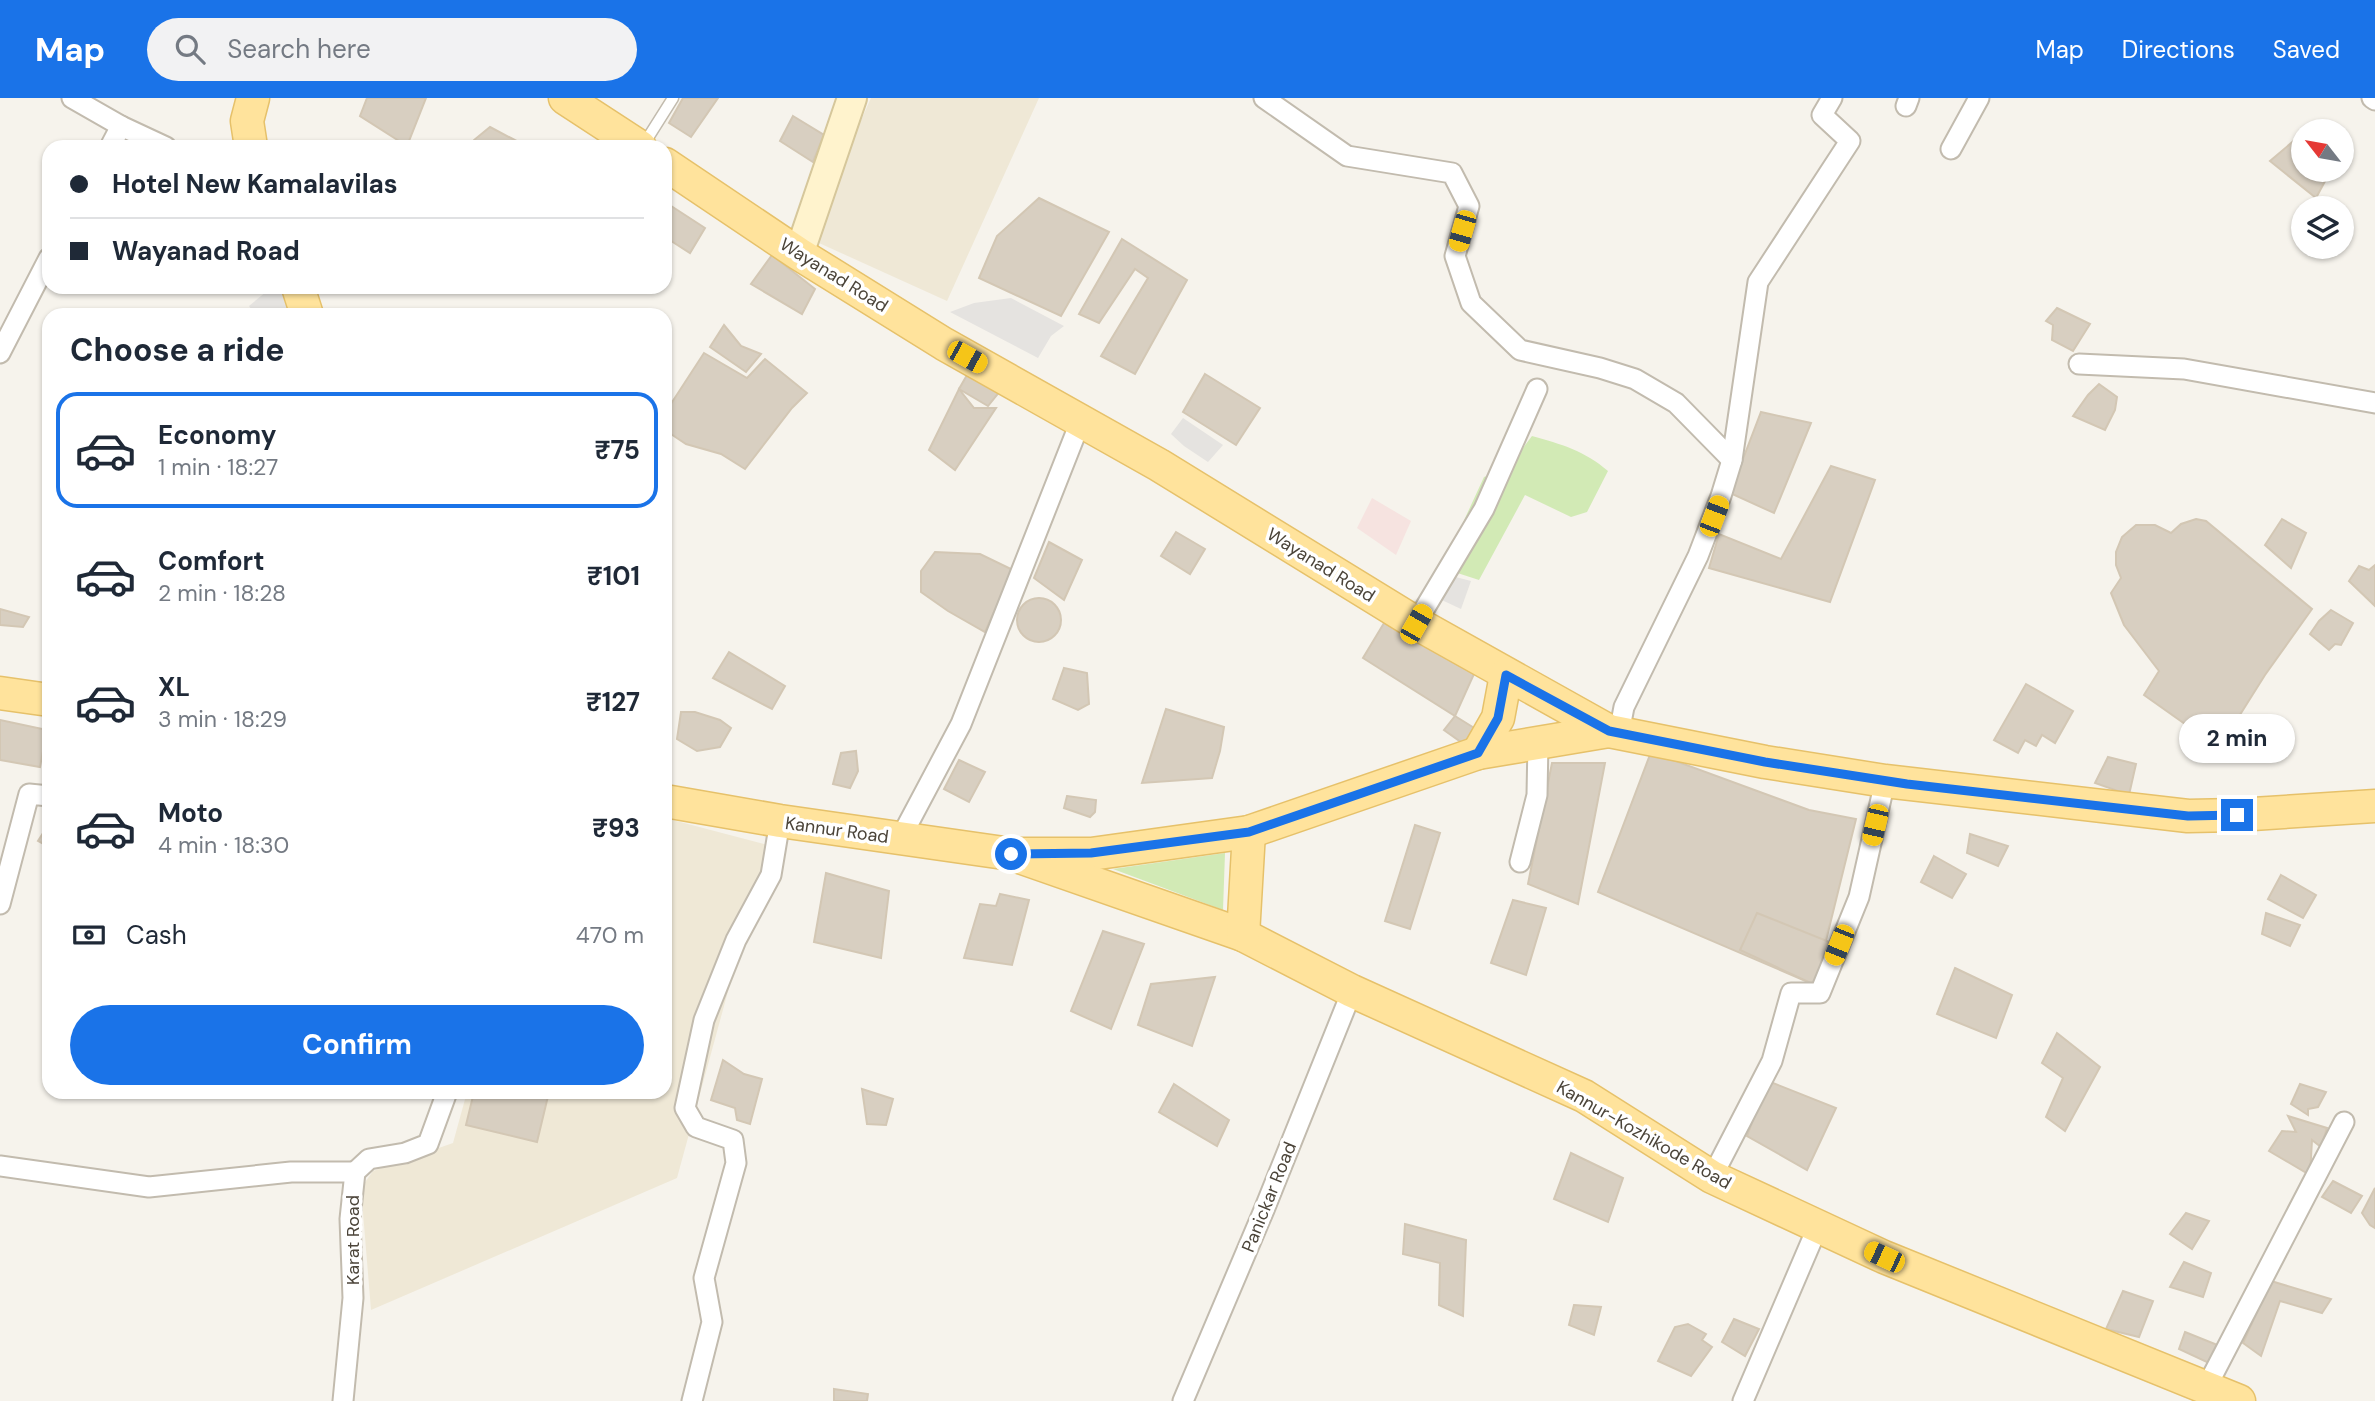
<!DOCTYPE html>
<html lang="en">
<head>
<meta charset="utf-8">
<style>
  body { margin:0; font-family:"DM Sans",sans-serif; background:#f2f2f3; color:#1f2937; height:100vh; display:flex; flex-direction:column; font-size:26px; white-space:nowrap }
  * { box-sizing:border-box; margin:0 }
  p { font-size:23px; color:#747a83 }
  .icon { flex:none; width:38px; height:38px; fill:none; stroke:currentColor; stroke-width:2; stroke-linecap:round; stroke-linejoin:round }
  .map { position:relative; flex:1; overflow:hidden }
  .drawer { position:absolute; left:42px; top:210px; width:630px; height:791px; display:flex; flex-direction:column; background:#fff; border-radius:21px; box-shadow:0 2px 5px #0004 }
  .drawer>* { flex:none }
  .hud { position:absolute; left:42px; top:42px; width:630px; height:154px; border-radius:21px; box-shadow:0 2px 5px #0004; display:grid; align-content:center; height:154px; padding:0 28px; background:#fff }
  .needle { width:46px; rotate:301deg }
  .buttons { position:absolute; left:2291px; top:21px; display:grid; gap:14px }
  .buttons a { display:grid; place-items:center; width:63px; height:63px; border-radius:50%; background:#fff; box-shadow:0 2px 5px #0004; font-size:35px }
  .end { position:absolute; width:32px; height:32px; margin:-16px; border:9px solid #1a73e8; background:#fff; box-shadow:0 0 0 4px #fff }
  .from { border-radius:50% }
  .bubble { position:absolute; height:49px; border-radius:24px; background:#fff; box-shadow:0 2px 5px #0004; font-size:23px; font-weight:700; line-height:49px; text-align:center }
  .car { position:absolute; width:21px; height:42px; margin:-21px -10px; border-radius:9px; box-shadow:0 0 5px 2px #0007; background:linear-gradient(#f5c518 24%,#345 0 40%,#f5c518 0 76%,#345 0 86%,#f5c518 0) }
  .hud b { display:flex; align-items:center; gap:24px; height:66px; font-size:26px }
  .hud b+b { border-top:2px solid #e0e1e3 }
  .hud i { width:18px; height:18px; background:#1f2937 }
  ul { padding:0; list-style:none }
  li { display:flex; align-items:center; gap:21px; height:116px; margin:0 14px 10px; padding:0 14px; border:4px solid transparent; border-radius:21px }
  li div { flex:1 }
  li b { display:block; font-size:26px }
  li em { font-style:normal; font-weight:700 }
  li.active { border-color:#1a73e8 }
  li>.icon { width:63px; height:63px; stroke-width:1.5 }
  h2 { padding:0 28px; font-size:32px; line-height:84px }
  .pay { display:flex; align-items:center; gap:18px; height:77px; padding:0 28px; font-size:26px }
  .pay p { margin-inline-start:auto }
  .action { display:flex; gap:14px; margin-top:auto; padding:14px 28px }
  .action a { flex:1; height:80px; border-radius:42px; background:#1a73e8; color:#fff; font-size:28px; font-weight:700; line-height:80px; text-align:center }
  header { display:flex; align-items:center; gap:42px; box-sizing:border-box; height:98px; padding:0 35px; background:#1a73e8; color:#fff }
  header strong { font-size:33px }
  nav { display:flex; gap:38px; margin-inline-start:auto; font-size:24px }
  .search { width:490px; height:63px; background:#f2f2f3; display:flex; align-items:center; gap:18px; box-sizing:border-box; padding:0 24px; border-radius:38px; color:#747a83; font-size:26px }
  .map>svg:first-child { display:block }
  .education { fill:#efe8d6 }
  .medical { fill:#f6e3e0 }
  .green { fill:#d2eab5 }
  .parking { fill:#e5e3e0 }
  .building { fill:#d8cfc1; stroke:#d3c7b4; stroke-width:2 }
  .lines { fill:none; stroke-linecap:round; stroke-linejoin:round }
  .lane-casing { stroke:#c2bbae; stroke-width:13 }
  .street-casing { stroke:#c2bbae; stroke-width:23 }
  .secondary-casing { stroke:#d6c79b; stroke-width:32 }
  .primary-casing { stroke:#e6c16a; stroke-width:35 }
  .lane { stroke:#fff; stroke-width:10 }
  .street { stroke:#fff; stroke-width:19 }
  .secondary { stroke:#fff3cd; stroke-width:28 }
  .primary { stroke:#ffe39c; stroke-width:32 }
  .route { stroke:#1a73e8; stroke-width:9 }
  .labels { text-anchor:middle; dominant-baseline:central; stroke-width:7; stroke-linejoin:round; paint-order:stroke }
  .street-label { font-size:18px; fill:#4b4439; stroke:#fff }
</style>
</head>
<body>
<header>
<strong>Map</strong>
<div class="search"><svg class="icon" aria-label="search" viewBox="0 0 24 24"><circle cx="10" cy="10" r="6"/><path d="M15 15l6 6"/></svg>Search here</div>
<nav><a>Map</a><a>Directions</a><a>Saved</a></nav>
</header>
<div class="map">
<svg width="2375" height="1303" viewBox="0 0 2375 1303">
  <rect width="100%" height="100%" fill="#f6f3ec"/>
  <g class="education">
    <polygon points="871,0 1039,0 947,203 808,140"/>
    <polygon points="665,720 768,747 677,1080 371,1212 361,1090 373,1073 453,1045 467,994 665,994"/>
  </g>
  <polygon class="medical" points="1372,400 1411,423 1396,457 1357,430"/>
  <g class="green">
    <path d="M1532,338C1561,346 1585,353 1608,373L1587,414L1571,419L1525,397L1479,482L1442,470L1484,379L1507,371Z"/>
    <polygon points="1225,755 1223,812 1113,771"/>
  </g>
  <g class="parking">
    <polygon points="287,189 288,216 255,217 249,208 267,193"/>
    <polygon points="1011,200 1064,228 1051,238 1038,260 950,214 974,205"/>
    <polygon points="1183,320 1223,347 1208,364 1184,348 1171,336"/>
    <polygon points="1444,476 1471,483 1461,511 1431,497"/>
  </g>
  <g class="building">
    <polygon points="367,0 426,0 407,48 360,18"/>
    <polygon points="683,0 718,0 691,39 669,25"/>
    <polygon points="793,18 824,37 813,64 780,43"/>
    <polygon points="490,29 528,49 471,49 474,42"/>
    <polygon points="2303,35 2303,72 2331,72 2316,100 2270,63"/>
    <polygon points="1039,100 1109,134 1061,218 979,180 997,138"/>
    <polygon points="665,104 705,130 690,155 665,139"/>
    <polygon points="1122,141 1187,182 1135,276 1101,258 1148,180 1135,171 1099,225 1079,216"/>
    <polygon points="772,157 815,191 802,216 751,186"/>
    <polygon points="2057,210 2090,226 2073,253 2052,242 2053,227 2046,223"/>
    <polygon points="724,227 741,248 761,256 746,274 710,249"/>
    <polygon points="704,255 747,280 765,261 807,295 792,310 745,371 721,356 686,346 665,332 665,315"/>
    <polygon points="1205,276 1260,310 1236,347 1183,314"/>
    <polygon points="967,277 1000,293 988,308 959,291"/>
    <polygon points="2099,286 2117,299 2115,312 2105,332 2073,318 2088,297"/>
    <polygon points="959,291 974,310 996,310 955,372 929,352"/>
    <polygon points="1761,314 1811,325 1774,415 1730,395"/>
    <polygon points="1831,368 1875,382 1830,504 1709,470 1719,436 1781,461"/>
    <polygon points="2196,421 2206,423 2312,511 2265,577 2219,650 2144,597 2159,573 2124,527 2111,495 2121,480 2116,467 2116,454 2122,439 2136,427 2155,427 2171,435 2181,426"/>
    <polygon points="2282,421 2306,435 2291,470 2265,447"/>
    <polygon points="1176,434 1205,451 1190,476 1161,458"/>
    <polygon points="1049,444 1082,462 1064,502 1034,480"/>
    <polygon points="935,454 980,456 1013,472 985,534 948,513 921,494 921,473"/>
    <polygon points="2375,467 2375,508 2349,483 2359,468 2369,472"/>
    <circle cx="1039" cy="522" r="22"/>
    <polygon points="0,511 29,519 23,529 0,527"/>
    <polygon points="2331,512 2353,525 2341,547 2335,546 2329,552 2310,536 2319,523"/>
    <polygon points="1384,525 1474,576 1455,618 1363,560"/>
    <polygon points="729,554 785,588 772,611 713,580"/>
    <polygon points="1064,570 1087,575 1089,606 1078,612 1053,601"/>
    <polygon points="2026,586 2073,613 2055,645 2042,637 2036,648 2025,642 2018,655 1994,642"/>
    <polygon points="1166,611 1224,629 1220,653 1212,680 1142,685"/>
    <polygon points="681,614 695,614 720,622 731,630 720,649 697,653 677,641"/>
    <polygon points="1455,618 1479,633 1468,649 1444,632"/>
    <polygon points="0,622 47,632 40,669 0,662"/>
    <polygon points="856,653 858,673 850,690 833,686 841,655"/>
    <polygon points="1651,654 1809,712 1856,721 1815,887 1598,794"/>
    <polygon points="2108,659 2136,666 2129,697 2095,685"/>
    <polygon points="959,662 985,674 969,704 944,691"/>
    <polygon points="1552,665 1605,665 1578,806 1528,786"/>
    <polygon points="1067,698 1096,702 1095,714 1090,719 1064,710"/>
    <polygon points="49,726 49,749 38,743"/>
    <polygon points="1415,727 1440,735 1410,831 1385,823"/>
    <polygon points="1970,736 2008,748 1998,768 1967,755"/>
    <polygon points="1934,758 1966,776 1952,800 1921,784"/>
    <polygon points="826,775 889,793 881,860 814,844"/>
    <polygon points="2281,777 2316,797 2303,820 2268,801"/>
    <polygon points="1000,796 1029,802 1012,867 964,860 980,806 996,808"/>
    <polygon points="1513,802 1546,810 1526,877 1491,865"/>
    <polygon points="1757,815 1832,845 1815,887 1740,852"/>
    <polygon points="2266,815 2300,827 2290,848 2262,836"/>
    <polygon points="1103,833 1144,846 1111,931 1071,913"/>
    <polygon points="1955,870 2012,897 1996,940 1937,916"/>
    <polygon points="1215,879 1192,948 1138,927 1151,886"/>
    <polygon points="2057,935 2100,969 2065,1033 2046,1019 2063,980 2042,965"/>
    <polygon points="723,962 744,976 762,981 750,1026 737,1022 735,1010 711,1002"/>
    <polygon points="1768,983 1836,1010 1807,1072 1747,1038"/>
    <polygon points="1174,986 1229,1022 1217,1048 1159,1014"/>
    <polygon points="2300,986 2326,994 2318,1009 2308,1011 2308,1017 2291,1006"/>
    <polygon points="862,991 893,1001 886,1027 867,1026"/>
    <polygon points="474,994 549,994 537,1044 466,1027"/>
    <polygon points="2288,1018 2327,1030 2321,1049 2312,1042 2310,1077 2269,1053 2282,1033 2296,1034"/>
    <polygon points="1571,1055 1623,1080 1608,1124 1554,1101"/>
    <polygon points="2333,1083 2362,1098 2351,1115 2322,1099"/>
    <polygon points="2375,1090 2375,1130 2370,1127 2362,1115"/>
    <polygon points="2186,1115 2209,1123 2192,1151 2170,1136"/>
    <polygon points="1405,1126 1466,1142 1463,1218 1439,1207 1440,1165 1403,1156"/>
    <polygon points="2184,1164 2211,1175 2203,1199 2170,1189"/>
    <polygon points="2271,1183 2331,1201 2322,1215 2280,1203 2261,1258 2243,1245"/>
    <polygon points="2123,1193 2153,1203 2139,1239 2106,1231"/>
    <polygon points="1574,1207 1601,1209 1594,1237 1569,1227"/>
    <polygon points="1734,1221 1759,1231 1745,1258 1722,1244"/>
    <polygon points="1688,1226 1706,1236 1702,1242 1712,1249 1691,1278 1658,1263 1675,1229"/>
    <polygon points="2185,1234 2220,1248 2211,1266 2179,1251"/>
    <polygon points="834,1291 868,1296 867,1303 834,1303"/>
  </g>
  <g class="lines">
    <defs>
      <polyline id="lane" points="644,46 673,0"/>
      <g id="street">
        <polyline points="72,0 121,28"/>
        <polyline points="1264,0 1347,58 1452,75 1469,108 1455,158 1471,205 1520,252 1600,270 1635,281 1676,305 1732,362"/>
        <polyline points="2372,0 2375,2"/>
        <polyline points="1906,8 1909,0"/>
        <polyline points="110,49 121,28 166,49"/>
        <polyline points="1951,51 1979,0"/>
        <polyline points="0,255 49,160"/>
        <polyline points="2079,266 2184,271 2375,305"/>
        <polyline points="1416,525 1484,411 1537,291"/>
        <polyline points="1619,635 1624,609 1698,458 1721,398 1732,362 1758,184 1850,43 1822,17 1832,0"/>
        <polyline points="900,741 961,626 1081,322"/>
        <polyline points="1520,764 1537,697 1538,644"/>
        <polyline points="0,806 29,696 49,698"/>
        <polyline points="0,1068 149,1089 291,1074 355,1074"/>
        <polyline points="1712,1079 1772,963 1791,895 1820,895 1859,799 1885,683"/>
        <polyline points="2206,1290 2344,1024"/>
        <polyline points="343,1303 353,1200 350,1121 355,1074 369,1061 405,1055 428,1046 447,994"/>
        <polyline points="692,1303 712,1224 704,1180 736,1065 733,1042 696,1029 685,1010 704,922 736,842 771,777 780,723"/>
        <polyline points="1183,1303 1264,1112 1352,893"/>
        <polyline points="1743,1303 1818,1128"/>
      </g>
      <polyline id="secondary" points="799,156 852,0"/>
      <g id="primary">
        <polyline points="565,0 640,49"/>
        <polyline points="251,49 247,23 253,0"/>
        <polyline points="665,66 799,156 944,246 1159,367 1416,525 1609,633 1765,664 1885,683 2188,718 2237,717 2375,708"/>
        <polyline points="298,189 307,217"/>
        <polyline points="0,595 49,602"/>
        <polyline points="1478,655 1498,620 1506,577"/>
        <polyline points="665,703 780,723 1011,756 1091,756 1249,734 1478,655 1609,633"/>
        <polyline points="1011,756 1243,837 1352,893 1584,998 1712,1079 1884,1159 2239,1303"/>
        <polyline points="1243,837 1249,734"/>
      </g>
    </defs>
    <use href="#lane" class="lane-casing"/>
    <use href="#street" class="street-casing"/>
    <use href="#secondary" class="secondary-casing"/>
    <use href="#primary" class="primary-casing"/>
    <use href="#lane" class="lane"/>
    <use href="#street" class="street"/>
    <use href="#secondary" class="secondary"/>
    <use href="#primary" class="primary"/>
  </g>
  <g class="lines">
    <polyline class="route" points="1011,756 1091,755 1249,734 1478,655 1498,620 1506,577 1609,633 1765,664 1907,686 2188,718 2237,717"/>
  </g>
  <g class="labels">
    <g class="street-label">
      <text transform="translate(834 177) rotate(32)">Wayanad Road</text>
      <text transform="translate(1321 467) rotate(32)">Wayanad Road</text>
      <text transform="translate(837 732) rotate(8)">Kannur Road</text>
      <text transform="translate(1644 1037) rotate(30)">Kannur-Kozhikode Road</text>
      <text transform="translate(1269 1099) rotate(-68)">Panickar Road</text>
      <text transform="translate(353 1142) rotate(-90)">Karat Road</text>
    </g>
  </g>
</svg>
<div class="buttons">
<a><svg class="needle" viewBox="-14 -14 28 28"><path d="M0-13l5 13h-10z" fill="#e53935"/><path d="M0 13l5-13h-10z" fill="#747a83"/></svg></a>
<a><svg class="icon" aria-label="layers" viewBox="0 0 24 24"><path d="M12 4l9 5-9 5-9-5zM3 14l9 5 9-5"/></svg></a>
</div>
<i class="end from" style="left:1011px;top:756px"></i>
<i class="end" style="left:2237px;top:717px"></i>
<div class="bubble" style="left:2179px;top:616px;width:116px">2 min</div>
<i class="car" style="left:1462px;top:133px;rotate:196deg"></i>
<i class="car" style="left:967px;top:259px;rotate:119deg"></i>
<i class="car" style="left:1714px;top:418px;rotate:21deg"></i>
<i class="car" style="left:1416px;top:526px;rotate:30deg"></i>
<i class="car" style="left:1875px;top:727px;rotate:193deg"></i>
<i class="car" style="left:1839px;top:847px;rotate:202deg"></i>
<i class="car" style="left:1884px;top:1159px;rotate:295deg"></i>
<div class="hud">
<b><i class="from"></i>Hotel New Kamalavilas</b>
<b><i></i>Wayanad Road</b>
</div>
<section class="drawer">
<h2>Choose a ride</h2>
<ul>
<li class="active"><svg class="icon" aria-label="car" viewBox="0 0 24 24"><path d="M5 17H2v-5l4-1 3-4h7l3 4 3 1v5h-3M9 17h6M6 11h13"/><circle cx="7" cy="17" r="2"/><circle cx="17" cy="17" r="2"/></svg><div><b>Economy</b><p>1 min · 18:27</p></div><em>₹75</em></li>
<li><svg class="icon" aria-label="car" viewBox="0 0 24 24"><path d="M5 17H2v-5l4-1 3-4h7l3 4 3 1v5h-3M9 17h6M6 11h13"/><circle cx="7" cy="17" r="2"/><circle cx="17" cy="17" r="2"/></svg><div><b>Comfort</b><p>2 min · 18:28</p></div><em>₹101</em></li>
<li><svg class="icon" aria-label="car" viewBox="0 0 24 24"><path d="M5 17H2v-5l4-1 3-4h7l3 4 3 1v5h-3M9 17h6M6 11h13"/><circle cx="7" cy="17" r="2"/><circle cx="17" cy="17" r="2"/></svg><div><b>XL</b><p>3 min · 18:29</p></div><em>₹127</em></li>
<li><svg class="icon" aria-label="car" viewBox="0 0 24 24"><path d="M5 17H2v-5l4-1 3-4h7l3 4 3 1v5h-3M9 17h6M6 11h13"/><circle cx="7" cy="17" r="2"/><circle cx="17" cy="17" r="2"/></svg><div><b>Moto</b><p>4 min · 18:30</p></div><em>₹93</em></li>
</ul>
<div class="pay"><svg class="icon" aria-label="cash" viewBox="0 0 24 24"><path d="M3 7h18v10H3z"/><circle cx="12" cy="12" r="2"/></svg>Cash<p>470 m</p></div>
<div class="action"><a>Confirm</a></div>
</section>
</div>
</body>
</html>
